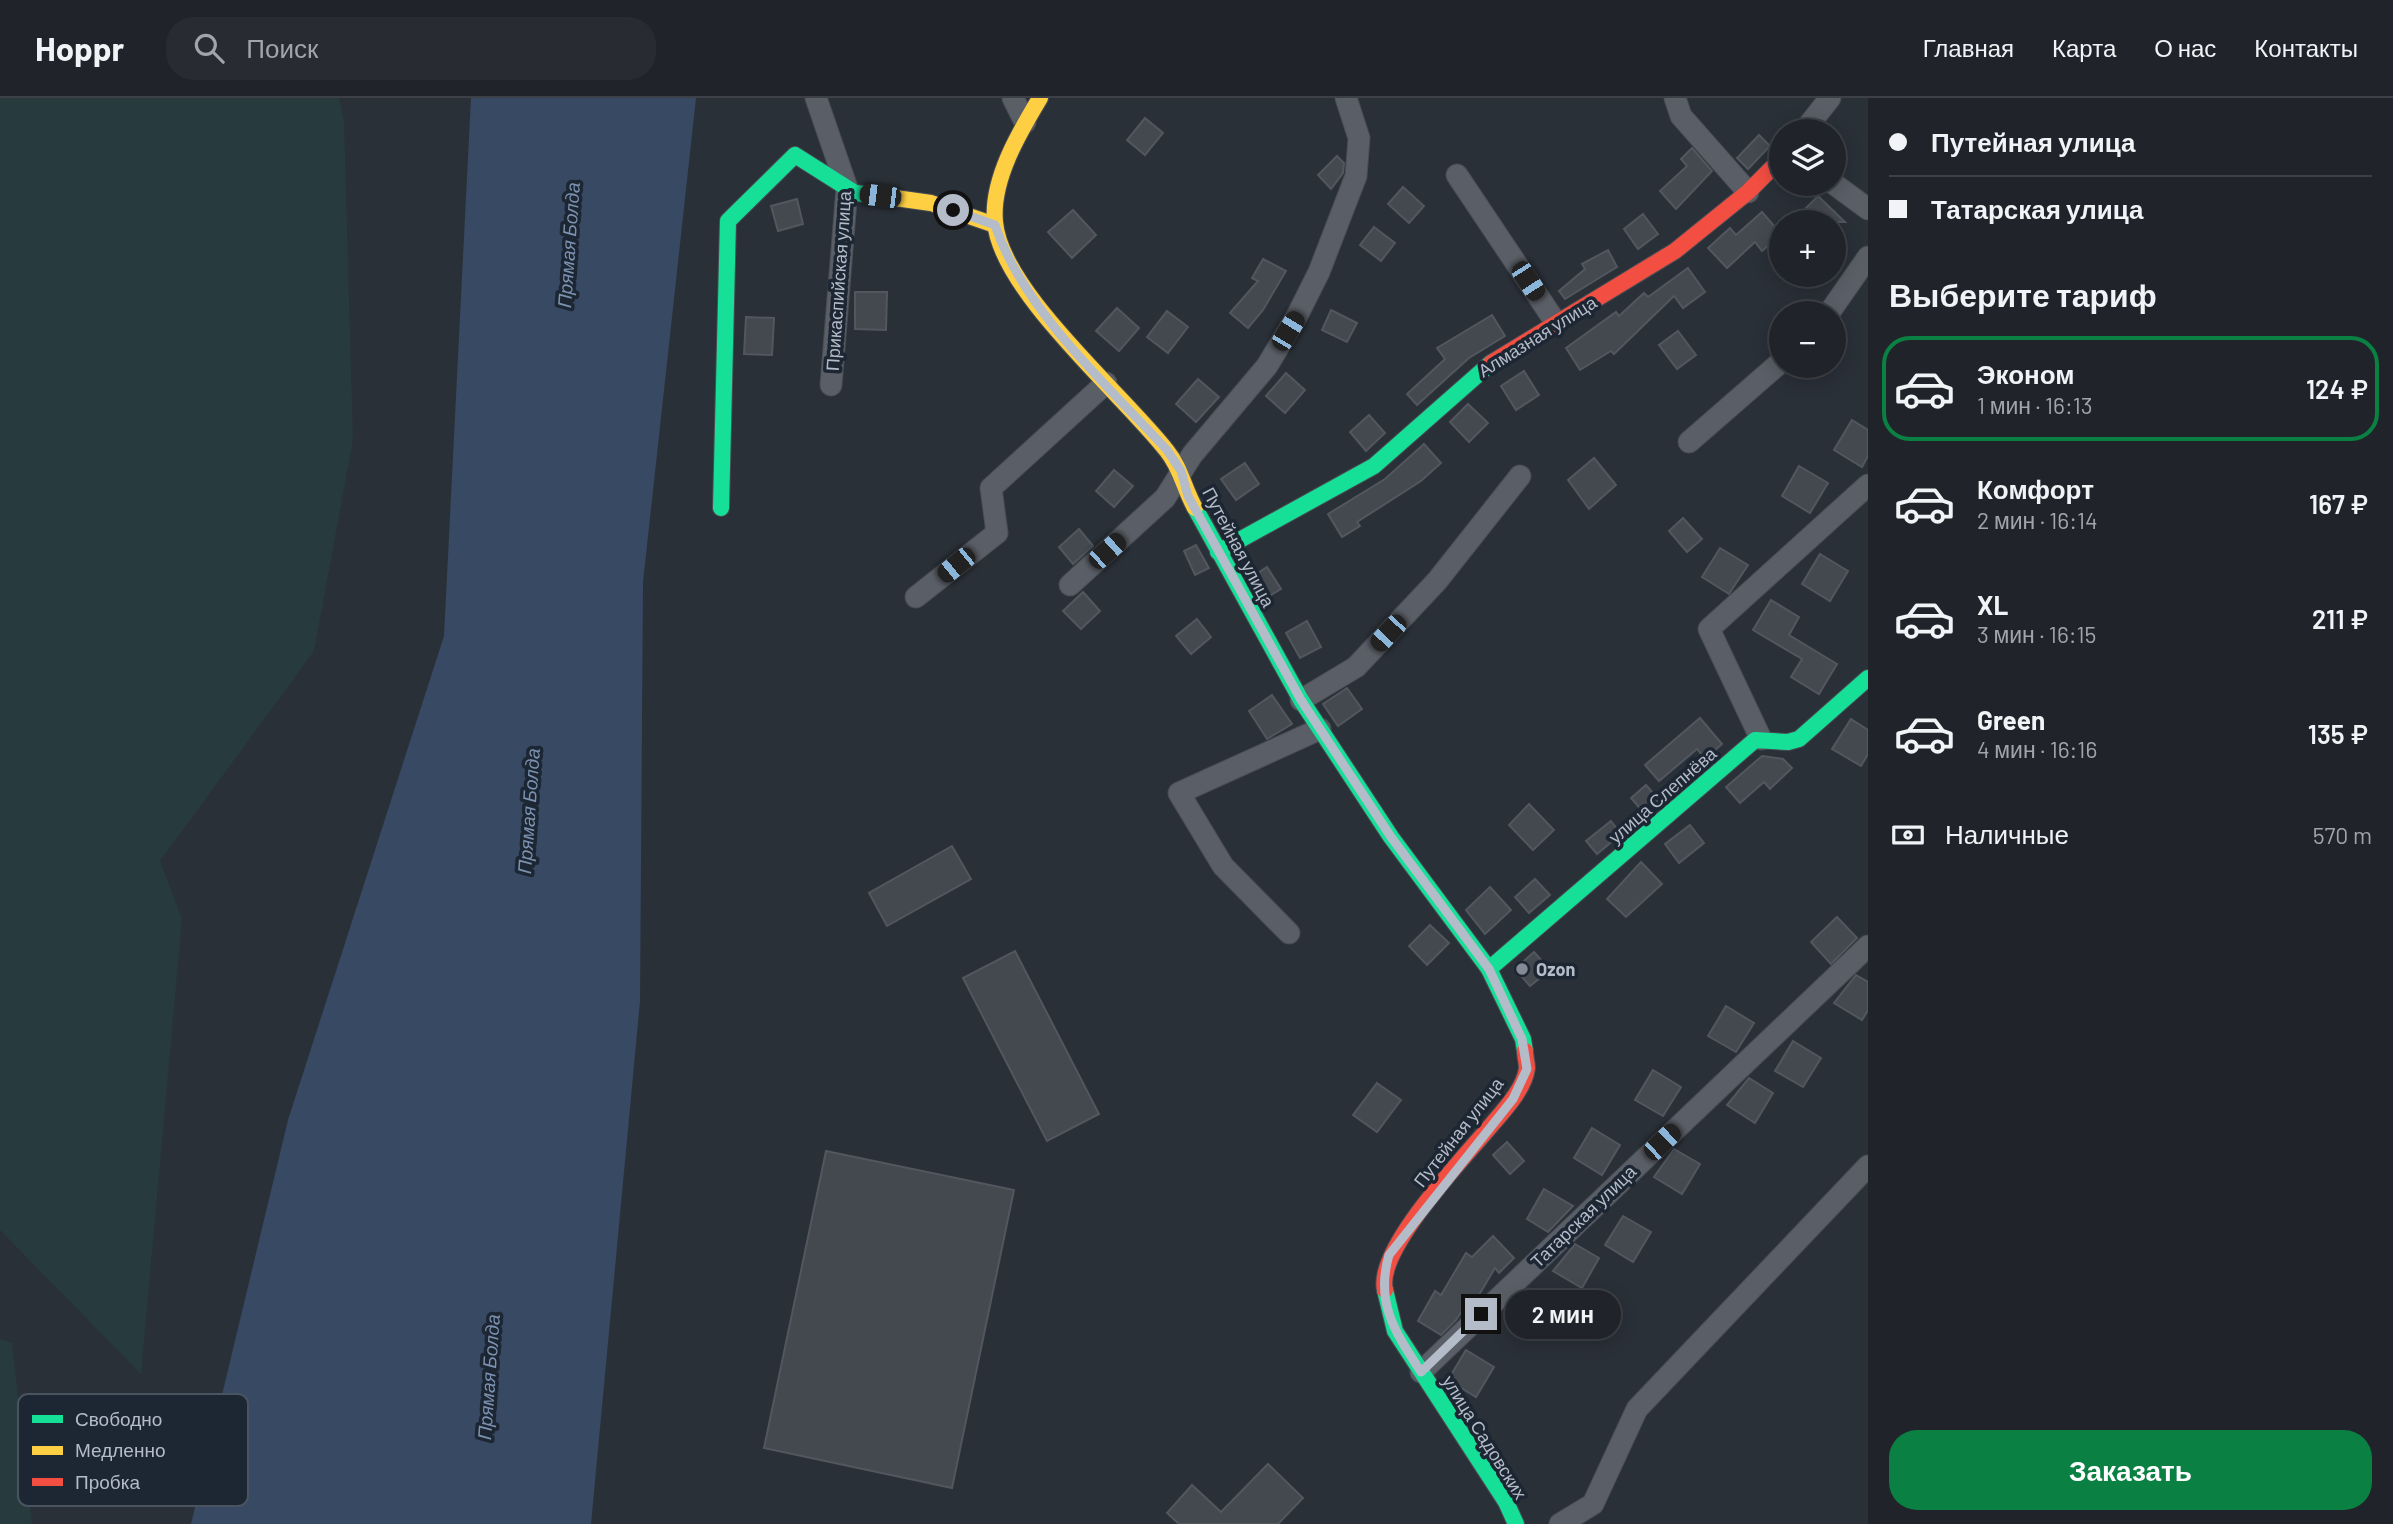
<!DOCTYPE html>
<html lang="ru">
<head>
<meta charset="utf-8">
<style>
  body { margin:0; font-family:Barlow,sans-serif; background:#282c32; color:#f1f3f6; height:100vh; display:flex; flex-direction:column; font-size:26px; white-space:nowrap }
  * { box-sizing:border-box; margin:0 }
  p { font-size:23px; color:#a2a4a8 }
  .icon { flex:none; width:38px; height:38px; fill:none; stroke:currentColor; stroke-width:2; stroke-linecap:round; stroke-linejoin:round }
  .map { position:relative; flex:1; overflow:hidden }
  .side { display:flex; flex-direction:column; background:#20242a; width:525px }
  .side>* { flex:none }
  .hud { display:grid; align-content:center; height:154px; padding:0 21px; background:#20242a }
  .fabs { position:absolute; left:1769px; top:21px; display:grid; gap:14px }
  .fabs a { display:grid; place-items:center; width:77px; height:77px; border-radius:50%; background:#20242a; box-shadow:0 4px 18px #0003,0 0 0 2px #3d4147; font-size:35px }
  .end { position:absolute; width:32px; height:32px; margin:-16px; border:9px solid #b4bcc9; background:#111; box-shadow:0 0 0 4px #111 }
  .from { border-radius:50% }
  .bubble { position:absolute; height:49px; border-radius:24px; background:#20242a; box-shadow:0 4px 18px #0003,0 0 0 2px #3d4147; font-size:23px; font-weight:600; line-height:49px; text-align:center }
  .car { position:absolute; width:21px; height:42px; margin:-21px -10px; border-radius:9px; box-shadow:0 0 5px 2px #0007; background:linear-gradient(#222 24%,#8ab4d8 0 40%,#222 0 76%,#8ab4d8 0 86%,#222 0) }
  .hud b { display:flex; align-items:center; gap:24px; height:66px; font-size:26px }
  .hud b+b { border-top:2px solid #3d4147 }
  .hud i { width:18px; height:18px; background:#f1f3f6 }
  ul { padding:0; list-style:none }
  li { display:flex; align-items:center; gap:21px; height:105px; margin:0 14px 10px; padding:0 7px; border:4px solid transparent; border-radius:28px }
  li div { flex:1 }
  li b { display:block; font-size:26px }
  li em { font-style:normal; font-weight:600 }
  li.current { border-color:#0b8043 }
  li>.icon { width:63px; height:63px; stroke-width:1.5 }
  h2 { padding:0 21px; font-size:32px; line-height:84px }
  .pay { display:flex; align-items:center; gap:18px; height:77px; padding:0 21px; font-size:26px }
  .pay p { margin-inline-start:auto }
  .action { display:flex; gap:14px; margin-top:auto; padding:14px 21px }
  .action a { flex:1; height:80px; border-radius:28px; background:#0b8043; color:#fff; font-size:28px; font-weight:600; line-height:80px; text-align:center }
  header { display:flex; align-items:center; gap:42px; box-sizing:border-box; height:98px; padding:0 35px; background:#20242a; border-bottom:2px solid #3d4147 }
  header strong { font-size:33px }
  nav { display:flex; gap:38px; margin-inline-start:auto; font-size:24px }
  .search { width:490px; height:63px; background:#282c32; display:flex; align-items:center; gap:18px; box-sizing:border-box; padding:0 24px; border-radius:28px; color:#a2a4a8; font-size:26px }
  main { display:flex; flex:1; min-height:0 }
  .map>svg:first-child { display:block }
  .green { fill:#273a3e }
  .water { fill:#384963 }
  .building { fill:#444950; stroke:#52575f; stroke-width:2 }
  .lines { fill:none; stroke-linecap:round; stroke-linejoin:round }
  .street-casing { stroke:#484c53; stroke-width:23 }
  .fast-casing { stroke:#484c53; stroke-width:18 }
  .slow-casing { stroke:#484c53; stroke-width:18 }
  .jam-casing { stroke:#484c53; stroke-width:18 }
  .street { stroke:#5a5e66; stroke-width:21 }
  .fast { stroke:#16e098; stroke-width:16 }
  .slow { stroke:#ffcf43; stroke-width:16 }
  .jam { stroke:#f24e42; stroke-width:16 }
  .route { stroke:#b4bcc9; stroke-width:9 }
  .poi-dot { fill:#848b96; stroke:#1d2633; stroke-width:2.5 }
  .labels { text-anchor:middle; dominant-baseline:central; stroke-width:7; stroke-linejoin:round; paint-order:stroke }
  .street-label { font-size:18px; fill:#b4bcc9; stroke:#1d2633 }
  .poi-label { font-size:18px; font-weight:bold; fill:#b4bcc9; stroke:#1d2633; text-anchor:start }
  .water-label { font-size:19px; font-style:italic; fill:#7c92b1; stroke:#1d2633 }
  .key { fill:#1d2633; stroke:#4a5360; stroke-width:2 }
  .key-label { font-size:19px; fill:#b4bcc9 }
</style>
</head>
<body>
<header>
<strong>Hoppr</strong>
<div class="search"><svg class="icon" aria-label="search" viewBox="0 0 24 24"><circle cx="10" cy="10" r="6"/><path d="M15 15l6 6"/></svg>Поиск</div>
<nav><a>Главная</a><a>Карта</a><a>О нас</a><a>Контакты</a></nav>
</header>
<main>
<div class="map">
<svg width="1868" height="1426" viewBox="0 0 1868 1426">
  <rect width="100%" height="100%" fill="#2a3038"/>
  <g class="green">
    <polygon points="0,0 339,0 344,24 353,342 314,553 160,763 182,821 141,1276 0,1132"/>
    <polygon points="0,1241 12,1245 32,1426 0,1426"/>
  </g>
  <polygon class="water" points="471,0 696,0 643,484 640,903 591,1426 191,1426 288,1022 444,538"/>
  <g class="building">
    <polygon points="1145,20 1163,35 1145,57 1127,42"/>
    <polygon points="1759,37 1770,48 1748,71 1737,60"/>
    <polygon points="1692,50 1712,73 1676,111 1660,93 1687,68 1681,61"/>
    <polygon points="1337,58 1344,65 1343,75 1331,91 1318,77"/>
    <polygon points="1403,89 1424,108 1409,125 1388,106"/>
    <polygon points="1818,98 1845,124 1812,124 1802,114"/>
    <polygon points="797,101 803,126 778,133 771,108"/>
    <polygon points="1073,112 1096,137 1072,160 1048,134"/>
    <polygon points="1762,114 1781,136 1762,153 1755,144 1727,170 1708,150 1730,130 1736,137"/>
    <polygon points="1643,116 1658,136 1638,151 1624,131"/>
    <polygon points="1374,129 1395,145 1381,163 1360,147"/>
    <polygon points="1608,152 1617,169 1565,201 1559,193 1585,171 1582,166"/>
    <polygon points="1263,161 1286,173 1263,212 1248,230 1230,215 1258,183 1252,180"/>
    <polygon points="1688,170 1705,194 1683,210 1674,198 1614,256 1611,253 1580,272 1566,250 1616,214 1619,218 1644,195 1648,199"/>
    <polygon points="855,194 887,194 886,232 855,231"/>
    <polygon points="1117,210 1139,230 1119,253 1096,233"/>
    <polygon points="1331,212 1357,225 1347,244 1322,232"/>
    <polygon points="1167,213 1188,229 1168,255 1147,239"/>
    <polygon points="1492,217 1505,238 1469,260 1417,307 1407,296 1445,261 1437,250"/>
    <polygon points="746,219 774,220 772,257 744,256"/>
    <polygon points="1678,233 1696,257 1677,271 1659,247"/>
    <polygon points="1524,273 1539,297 1516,312 1501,288"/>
    <polygon points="1286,275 1305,292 1285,315 1266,298"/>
    <polygon points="1198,281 1219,299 1196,324 1176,306"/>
    <polygon points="1468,306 1488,325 1469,344 1450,324"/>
    <polygon points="1369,317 1385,335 1366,353 1350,334"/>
    <polygon points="1852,322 1868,332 1868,358 1862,369 1834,352"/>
    <polygon points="1424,346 1441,365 1421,383 1357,424 1360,428 1342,439 1328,416 1385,381"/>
    <polygon points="1594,360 1616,387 1589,411 1568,382"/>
    <polygon points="1245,365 1259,386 1236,402 1221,381"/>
    <polygon points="1799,368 1828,385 1810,415 1782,398"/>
    <polygon points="1114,372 1133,388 1114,409 1096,393"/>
    <polygon points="1683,420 1702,441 1687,454 1669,433"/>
    <polygon points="1079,431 1093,448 1073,466 1059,449"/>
    <polygon points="1196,447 1209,470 1195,477 1184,453"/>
    <polygon points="1720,450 1748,467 1729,496 1702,479"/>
    <polygon points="1820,456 1848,473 1830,503 1802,486"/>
    <polygon points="1267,469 1281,491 1266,500 1252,479"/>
    <polygon points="1083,494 1100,513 1081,531 1063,513"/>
    <polygon points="1771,502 1799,519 1789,537 1837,566 1819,596 1791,579 1802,561 1753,532"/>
    <polygon points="1197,521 1211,539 1191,556 1176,538"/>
    <polygon points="1307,523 1321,549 1300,560 1286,535"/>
    <polygon points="1347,590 1362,611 1338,628 1323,606"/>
    <polygon points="1272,597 1292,626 1267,641 1249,613"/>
    <polygon points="1700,620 1722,646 1705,661 1697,651 1659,683 1645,667"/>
    <polygon points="1851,621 1868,632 1868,656 1861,668 1832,651"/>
    <polygon points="1762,658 1783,661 1792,670 1770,691 1764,684 1740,705 1726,689"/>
    <polygon points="1646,687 1659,702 1644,715 1631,700"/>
    <polygon points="1529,706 1554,732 1533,752 1509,727"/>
    <polygon points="1611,723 1621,736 1597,756 1586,743"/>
    <polygon points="1690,727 1704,745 1679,765 1665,746"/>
    <polygon points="952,748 971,781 887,828 869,795"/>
    <polygon points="1641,764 1662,786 1626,819 1607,801"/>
    <polygon points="1535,781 1550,797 1529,815 1515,799"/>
    <polygon points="1490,789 1511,812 1485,836 1466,812"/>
    <polygon points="1837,819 1857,840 1831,866 1811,844"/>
    <polygon points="1430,827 1449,845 1427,867 1409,848"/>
    <polygon points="1015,853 1099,1016 1047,1043 963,880"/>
    <polygon points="1534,854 1550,872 1530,888 1515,871"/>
    <polygon points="1856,877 1868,884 1868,912 1862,922 1834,905"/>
    <polygon points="1726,908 1754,925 1736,954 1708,938"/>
    <polygon points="1793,943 1821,960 1803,989 1775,973"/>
    <polygon points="1653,972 1681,989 1663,1018 1635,1002"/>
    <polygon points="1749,980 1773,995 1755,1025 1727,1007"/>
    <polygon points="1377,985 1401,1002 1377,1034 1353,1017"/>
    <polygon points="1592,1030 1620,1047 1602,1077 1574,1060"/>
    <polygon points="1507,1044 1524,1063 1510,1076 1493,1057"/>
    <polygon points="1674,1051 1700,1066 1682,1096 1654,1079"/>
    <polygon points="826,1053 1014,1092 952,1390 764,1350"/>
    <polygon points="1544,1091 1573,1108 1548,1134 1527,1121"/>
    <polygon points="1623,1118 1651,1134 1633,1164 1605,1147"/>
    <polygon points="1493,1138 1514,1160 1499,1175 1495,1170 1476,1202 1471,1199 1456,1222 1441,1237 1418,1223 1435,1193 1441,1197 1466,1155 1472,1159"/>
    <polygon points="1575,1146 1599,1160 1582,1190 1553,1173"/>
    <polygon points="1533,1194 1561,1211 1543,1241 1514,1224"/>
    <polygon points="1466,1252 1494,1269 1476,1299 1448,1282"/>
    <polygon points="1268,1366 1303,1400 1278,1426 1179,1426 1167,1415 1192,1387 1221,1414"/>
  </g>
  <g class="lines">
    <defs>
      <g id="street">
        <polyline points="816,0 847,90 831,287"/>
        <polyline points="1013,0 1025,24"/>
        <polyline points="1675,0 1681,18 1748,94"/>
        <polyline points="1804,33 1830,0"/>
        <polyline points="1457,77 1556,225"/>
        <polyline points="1834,86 1868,111"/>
        <polyline points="1829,215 1868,159"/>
        <polyline points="1689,344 1782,263"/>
        <polyline points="1070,487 1165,400 1192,357 1267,268 1298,216 1319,174 1356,78 1359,40 1346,0"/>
        <polyline points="916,499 997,435 991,390 1106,285"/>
        <polyline points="1301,602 1356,569 1437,483 1520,378"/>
        <polyline points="1761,641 1709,531 1868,387"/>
        <polyline points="1289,835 1223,768 1179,695 1320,631"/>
        <polyline points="1421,1274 1868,848"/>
        <polyline points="1560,1426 1593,1406 1637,1311 1868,1068"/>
      </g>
      <g id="fast">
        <polyline points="721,410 728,123 795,57 855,95 881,98"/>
        <polyline points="1195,410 1301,602 1391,739 1489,871 1523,941 1525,953"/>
        <polyline points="1218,454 1374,368 1491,265"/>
        <polyline points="1489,871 1755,642 1788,644 1799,641 1868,580"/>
        <polyline points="1385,1192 1395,1233 1506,1404 1516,1426"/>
      </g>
      <g id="slow">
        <path d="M1040,0C1019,35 991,82 995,124C1001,194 1124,297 1167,353C1181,370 1184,391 1195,410"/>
        <polyline points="881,98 931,105 995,127"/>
      </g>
      <g id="jam">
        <polyline points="1491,265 1675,153 1748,94 1782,60"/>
        <path d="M1385,1192C1375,1151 1466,1058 1494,1024C1506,1010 1525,989 1527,970C1527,965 1525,958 1525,953"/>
      </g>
    </defs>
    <use href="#street" class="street-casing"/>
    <use href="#fast" class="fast-casing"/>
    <use href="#slow" class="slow-casing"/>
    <use href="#jam" class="jam-casing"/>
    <use href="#street" class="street"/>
    <use href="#fast" class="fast"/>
    <use href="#slow" class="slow"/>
    <use href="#jam" class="jam"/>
  </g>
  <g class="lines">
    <path class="route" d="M953,112L995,127C1023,212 1107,287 1167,352L1181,373L1188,398L1301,602L1391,739L1489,871L1522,941L1527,971L1513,1001L1389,1157C1375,1205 1395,1234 1421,1274L1481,1216"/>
  </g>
  <circle class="poi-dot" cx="1522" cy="871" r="7"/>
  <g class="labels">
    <g class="street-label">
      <text transform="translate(838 183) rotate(-86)">Прикаспийская улица</text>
      <text transform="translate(1537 238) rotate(-32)">Алмазная улица</text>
      <text transform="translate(1239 449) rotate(62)">Путейная улица</text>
      <text transform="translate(1662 697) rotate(-41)">улица Слепнёва</text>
      <text transform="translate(1458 1034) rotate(-52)">Путейная улица</text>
      <text transform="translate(1583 1118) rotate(-44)">Татарская улица</text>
      <text transform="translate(1485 1339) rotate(58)">улица Садовских</text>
    </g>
    <g class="poi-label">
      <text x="1536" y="871">Ozon</text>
    </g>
    <g class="water-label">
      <text transform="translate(568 147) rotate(-86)">Прямая Болда</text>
      <text transform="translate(528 713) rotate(-86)">Прямая Болда</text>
      <text transform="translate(488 1279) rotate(-86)">Прямая Болда</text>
    </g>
  </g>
  <rect x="18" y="1296" width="230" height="112" rx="10" class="key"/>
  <rect x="32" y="1317" width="31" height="8" fill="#16e098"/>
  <rect x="32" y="1348" width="31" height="9" fill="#ffcf43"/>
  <rect x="32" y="1380" width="31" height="8" fill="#f24e42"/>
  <g class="key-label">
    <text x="75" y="1328">Свободно</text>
    <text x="75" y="1359">Медленно</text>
    <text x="75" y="1391">Пробка</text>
  </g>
</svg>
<div class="fabs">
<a><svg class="icon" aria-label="layers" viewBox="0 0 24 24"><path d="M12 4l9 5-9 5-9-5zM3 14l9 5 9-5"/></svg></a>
<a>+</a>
<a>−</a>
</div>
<i class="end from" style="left:953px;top:112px"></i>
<i class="end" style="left:1481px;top:1216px"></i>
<div class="bubble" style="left:1505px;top:1192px;width:116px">2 мин</div>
<i class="car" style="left:880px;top:98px;rotate:277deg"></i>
<i class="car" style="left:1528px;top:183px;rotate:147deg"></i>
<i class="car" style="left:1288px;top:233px;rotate:31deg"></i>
<i class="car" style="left:1107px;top:453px;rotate:48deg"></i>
<i class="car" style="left:956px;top:467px;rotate:231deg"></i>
<i class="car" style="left:1388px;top:535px;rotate:223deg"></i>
<i class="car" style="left:1662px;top:1044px;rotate:46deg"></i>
</div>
<section class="side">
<div class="hud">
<b><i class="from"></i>Путейная улица</b>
<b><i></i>Татарская улица</b>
</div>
<h2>Выберите тариф</h2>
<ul>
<li class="current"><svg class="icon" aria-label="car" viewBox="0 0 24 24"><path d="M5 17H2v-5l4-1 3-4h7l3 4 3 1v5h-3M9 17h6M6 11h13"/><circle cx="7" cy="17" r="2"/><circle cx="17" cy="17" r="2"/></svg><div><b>Эконом</b><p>1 мин · 16:13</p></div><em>124 ₽</em></li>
<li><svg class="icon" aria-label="car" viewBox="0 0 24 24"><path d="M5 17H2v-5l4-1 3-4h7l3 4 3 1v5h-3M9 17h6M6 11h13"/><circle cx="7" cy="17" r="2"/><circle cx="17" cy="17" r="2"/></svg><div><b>Комфорт</b><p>2 мин · 16:14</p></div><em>167 ₽</em></li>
<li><svg class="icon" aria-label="car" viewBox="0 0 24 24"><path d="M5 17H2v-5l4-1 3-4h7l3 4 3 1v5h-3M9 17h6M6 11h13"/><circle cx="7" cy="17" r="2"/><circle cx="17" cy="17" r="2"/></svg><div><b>XL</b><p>3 мин · 16:15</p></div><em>211 ₽</em></li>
<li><svg class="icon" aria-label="car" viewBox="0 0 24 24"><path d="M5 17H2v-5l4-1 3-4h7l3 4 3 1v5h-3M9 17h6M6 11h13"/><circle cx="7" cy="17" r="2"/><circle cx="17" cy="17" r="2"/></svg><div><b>Green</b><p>4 мин · 16:16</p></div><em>135 ₽</em></li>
</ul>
<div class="pay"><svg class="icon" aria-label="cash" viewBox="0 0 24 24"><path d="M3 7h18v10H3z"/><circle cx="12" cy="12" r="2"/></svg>Наличные<p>570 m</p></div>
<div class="action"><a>Заказать</a></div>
</section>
</main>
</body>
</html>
